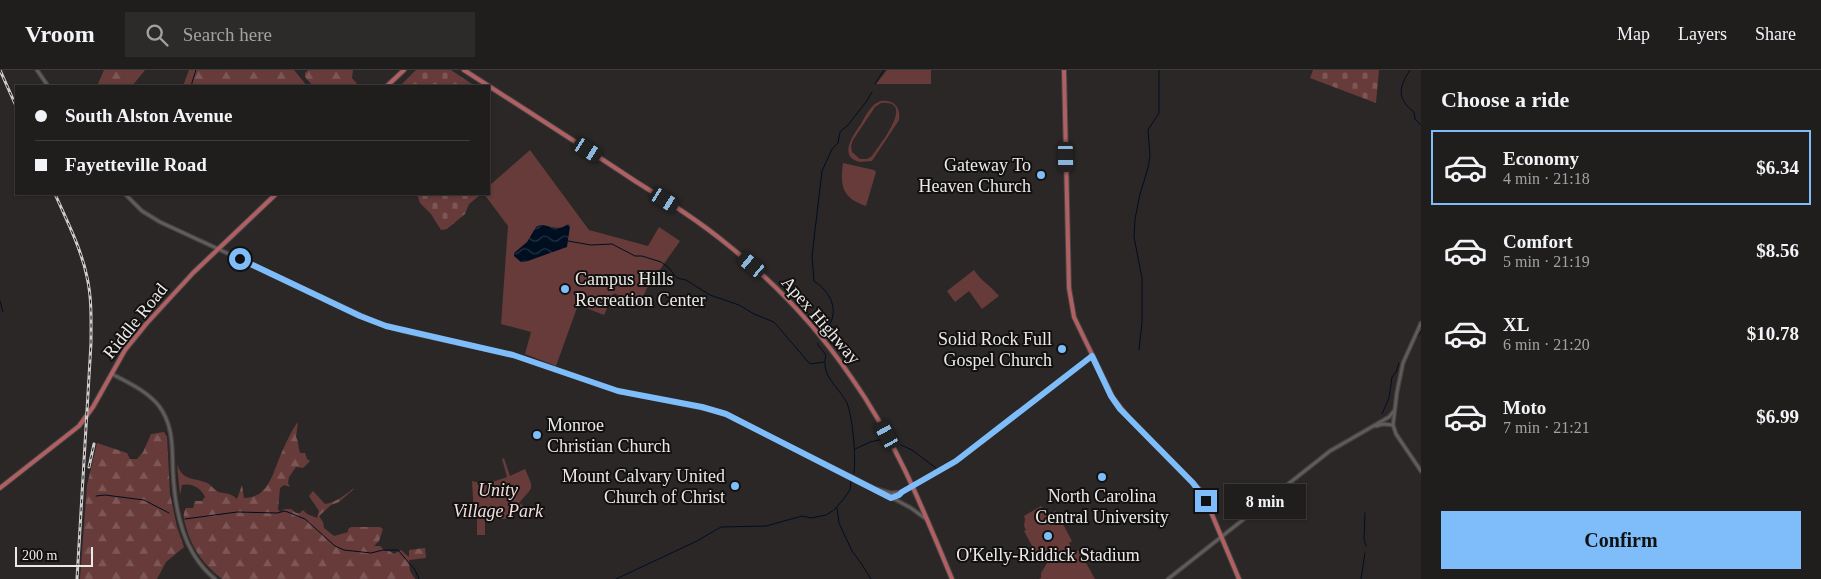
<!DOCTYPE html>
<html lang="en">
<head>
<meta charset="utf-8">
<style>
  body { margin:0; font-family:"Times New Roman",serif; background:#2d2a2a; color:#f1f3f6; height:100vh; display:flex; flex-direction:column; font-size:19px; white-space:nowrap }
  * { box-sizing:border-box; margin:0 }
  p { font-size:16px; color:#a2a2a4 }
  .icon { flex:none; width:28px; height:28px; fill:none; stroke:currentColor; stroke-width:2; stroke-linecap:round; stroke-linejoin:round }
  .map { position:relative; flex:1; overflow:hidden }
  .sheet { display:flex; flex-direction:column; background:#201d1d; width:400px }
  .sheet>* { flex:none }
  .guide { position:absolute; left:15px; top:15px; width:475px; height:110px; border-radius:0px; box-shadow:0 1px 4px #0004,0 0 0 1px #3d3b3b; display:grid; align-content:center; height:110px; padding:0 20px; background:#201d1d }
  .scale { position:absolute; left:15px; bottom:12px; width:78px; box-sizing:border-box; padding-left:5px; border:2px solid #ebe8e8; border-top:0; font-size:14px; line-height:18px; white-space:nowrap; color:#ebe8e8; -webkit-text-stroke:4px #121110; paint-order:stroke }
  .end { position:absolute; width:22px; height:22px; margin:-11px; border:6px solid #7ebdf9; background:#111; box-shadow:0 0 0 2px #111 }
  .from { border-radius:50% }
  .bubble { position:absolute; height:35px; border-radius:0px; background:#201d1d; box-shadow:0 1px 4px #0004,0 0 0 1px #3d3b3b; font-size:16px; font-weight:700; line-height:35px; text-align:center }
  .car { position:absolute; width:15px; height:30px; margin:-15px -8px; border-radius:6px; box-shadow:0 0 4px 1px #0007; background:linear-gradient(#222 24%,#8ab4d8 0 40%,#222 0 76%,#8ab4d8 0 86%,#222 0) }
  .guide b { display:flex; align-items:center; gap:18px; height:48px; font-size:19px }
  .guide b+b { border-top:1px solid #3d3b3b }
  .guide i { width:12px; height:12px; background:#f1f3f6 }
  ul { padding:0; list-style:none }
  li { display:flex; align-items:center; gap:15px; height:75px; margin:0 10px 8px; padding:0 10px; border:2px solid transparent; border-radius:0px }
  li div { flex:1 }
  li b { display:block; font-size:19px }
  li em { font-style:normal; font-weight:700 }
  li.active { border-color:#7ebdf9 }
  li>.icon { width:45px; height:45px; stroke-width:1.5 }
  h2 { padding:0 20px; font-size:22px; line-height:60px }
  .button { display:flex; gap:10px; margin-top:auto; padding:10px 20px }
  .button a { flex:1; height:58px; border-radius:0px; background:#7ebdf9; color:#111; font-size:20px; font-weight:700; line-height:58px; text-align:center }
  header { display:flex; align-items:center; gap:30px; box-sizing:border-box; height:70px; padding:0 25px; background:#201d1d; border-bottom:1px solid #3d3b3b }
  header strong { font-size:24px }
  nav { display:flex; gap:28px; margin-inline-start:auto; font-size:18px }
  .search { width:350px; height:45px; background:#2d2a2a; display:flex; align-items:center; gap:12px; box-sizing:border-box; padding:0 18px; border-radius:0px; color:#a2a2a4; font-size:19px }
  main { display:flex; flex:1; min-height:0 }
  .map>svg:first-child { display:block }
  .green { fill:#663b3a; fill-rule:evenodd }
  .forest { fill:url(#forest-firs) }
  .cemetery { fill:url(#cemetery-stones) }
  .water { fill:url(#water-waves) }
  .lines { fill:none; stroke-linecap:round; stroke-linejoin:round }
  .stream { stroke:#000e21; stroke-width:1 }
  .minor-casing { stroke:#474444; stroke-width:5 }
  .major-casing { stroke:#474444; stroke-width:6 }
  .minor { stroke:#625d5d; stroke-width:2.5 }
  .major { stroke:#b06062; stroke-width:4 }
  .rail-casing { stroke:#cfcccc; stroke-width:3 }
  .rail { stroke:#121110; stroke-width:1; stroke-dasharray:4; stroke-linecap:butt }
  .route { stroke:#7ebdf9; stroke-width:6 }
  .poi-dot { fill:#7ebdf9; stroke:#121110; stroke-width:2 }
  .labels { text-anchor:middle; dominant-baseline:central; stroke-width:4; stroke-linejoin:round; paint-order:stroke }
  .poi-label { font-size:18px; fill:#ebe8e8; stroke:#121110; text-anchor:end }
  .street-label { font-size:18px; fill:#ebe8e8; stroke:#121110 }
  .park-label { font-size:18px; font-style:italic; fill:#f3dfde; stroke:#121110 }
</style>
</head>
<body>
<header>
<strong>Vroom</strong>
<div class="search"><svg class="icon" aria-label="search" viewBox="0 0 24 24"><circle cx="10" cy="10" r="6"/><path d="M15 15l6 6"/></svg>Search here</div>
<nav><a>Map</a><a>Layers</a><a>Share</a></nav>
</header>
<main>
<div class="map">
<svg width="1421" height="509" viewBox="0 0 1421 509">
  <defs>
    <pattern id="forest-firs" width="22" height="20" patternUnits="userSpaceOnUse" patternTransform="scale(1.25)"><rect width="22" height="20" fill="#663b3a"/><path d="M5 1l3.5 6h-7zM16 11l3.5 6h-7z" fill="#7c5756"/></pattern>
    <pattern id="cemetery-stones" width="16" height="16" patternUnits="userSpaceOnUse" patternTransform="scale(1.25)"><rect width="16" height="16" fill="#663b3a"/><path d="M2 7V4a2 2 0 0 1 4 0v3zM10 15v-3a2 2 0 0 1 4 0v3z" fill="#7c5756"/></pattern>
    <pattern id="water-waves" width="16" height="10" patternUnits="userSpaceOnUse" patternTransform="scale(1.25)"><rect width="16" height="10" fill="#000e21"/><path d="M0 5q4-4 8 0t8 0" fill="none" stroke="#253141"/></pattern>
  </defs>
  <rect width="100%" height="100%" fill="#2b2727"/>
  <g class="green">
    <polygon points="887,0 931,0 931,14 876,14"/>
    <path d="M881,31C894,29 901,38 899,50L872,91C868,91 864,92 860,92C837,87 854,64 861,54C866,45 871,34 881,31ZM881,33C917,29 879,76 872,86L867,89H860L852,82L851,76L853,70L875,37Z"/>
    <polygon points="530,80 589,160 648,176 659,157 680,171 647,218 639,235 614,223 604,245 578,235 556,296 525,284 531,262 501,254 508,156 484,124 489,124 489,116"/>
    <path d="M843,93L874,100L876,102L866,136C842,128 840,116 843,93Z"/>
    <path d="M974,200C981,211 990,215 999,226L982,239L969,221L955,232L947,221Z"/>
    <path d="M504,388L510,406L525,399C535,421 533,416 519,433L533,443L532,445L517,435L507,449L485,448V465H477V448L474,446L472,411C484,415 496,411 507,407L502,389Z"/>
    <polygon points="1041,436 1048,445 1056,441 1072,471 1069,473 1072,479 1054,489 1063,488 1079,480 1095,509 1039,509 1041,508 1041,503 1047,493 1043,487 1039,489 1024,461 1026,460 1024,456 1025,449 1024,446"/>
  </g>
  <g class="forest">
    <polygon points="104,0 145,0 132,16 97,16"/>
    <polygon points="189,0 294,0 307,16 183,16"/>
    <polygon points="308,0 353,0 352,8 359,16 313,16 305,7 305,3"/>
    <path d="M298,352L296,367C299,372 298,377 300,383H305L307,389L310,391L303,398L296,397L289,407L288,413L290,417L284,415L280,418L278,439L280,442L285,439H291L296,443H300L303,440L307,444L317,448L319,441L309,426L313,421L325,434C336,433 345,424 355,418L339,432L331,435L319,446L323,452L324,458L334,466L348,462V459L351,457H380L383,459L379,471L374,476H380L385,481H389L394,484L401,480L409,487V480L425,478L426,488L409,490L410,501L415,509H222C204,495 192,479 186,457C184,450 182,445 186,438H193L195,431H202L205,427C201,418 192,413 182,415L180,425L177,394C183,413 197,407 209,414C212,416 215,421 219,422C227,424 231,423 237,429L242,415L244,428C265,428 271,410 277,394C281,384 291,360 298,352Z"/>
    <polygon points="164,362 167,367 170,424 177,457 184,477 166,492 157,509 80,509 87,415 97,373 127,383 130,389 137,389 143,382 151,364"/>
  </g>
  <g class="cemetery">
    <polygon points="416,0 451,0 475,16 400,16"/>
    <polygon points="1313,0 1379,0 1376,33 1310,8"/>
    <polygon points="417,124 478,124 479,126 469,134 465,144 447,159 441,160 431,144 420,133"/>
  </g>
  <path class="water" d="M568,154L570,156L567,177L525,192H521L514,186V183L527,172L536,157L540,155C551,155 558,162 568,154Z"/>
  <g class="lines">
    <g class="stream">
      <path d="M1410,0C1408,4 1405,7 1404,11C1397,24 1404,35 1414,42L1415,49L1421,55"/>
      <polyline points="875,14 884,0"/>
      <polyline points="191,16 196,0"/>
      <polyline points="568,171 591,175 612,174 635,186 642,186 661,192 669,198 677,208 686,210 710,225 739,235 754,244 774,252 810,294 824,292"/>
      <polyline points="0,231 3,242"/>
      <path d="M825,263C826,258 831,254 832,249C837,233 826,219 814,211L812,186L822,101L832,79L838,73L840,62L848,55L866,32L872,22"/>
      <polyline points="1418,266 1421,262"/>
      <path d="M818,273V275L826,285C820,306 839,317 847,333C853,348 856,388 854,403"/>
      <polyline points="1139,280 1142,252 1142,208 1134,167 1135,149 1140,124 1148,98 1150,86 1148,60 1159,43 1159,0"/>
      <polyline points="1382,344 1389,328 1392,307 1396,302 1399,293"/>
      <polyline points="901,375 912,380 936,398"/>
      <polyline points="855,379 870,372 884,369"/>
      <polyline points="96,426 105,425 144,430 169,443"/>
      <polyline points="837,438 839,453 852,481 861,493 871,509"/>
      <polyline points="1365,443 1364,469 1366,476"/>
      <polyline points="185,449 237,442 277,443 285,441 305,449 335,476 344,480 371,483 383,480 398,480 415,500 419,509"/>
      <polyline points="616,509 697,471 721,457 766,456 802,446 811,448 826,445 834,440 842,431 850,420 851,411"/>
      <polyline points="1361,509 1365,483"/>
    </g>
    <defs>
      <g id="minor">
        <polyline points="37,0 48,16"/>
        <polyline points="125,124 142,141 160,152 378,253 402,261 513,285 618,321 721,342 874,418 911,438 926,449"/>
        <polyline points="1421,253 1403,293 1397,322 1393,355 1396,364 1421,401"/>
        <path d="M112,304C129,313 147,321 159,336C174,356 172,379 173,402C175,441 183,483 215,509"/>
        <polyline points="1376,356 1383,354 1393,355"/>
        <polyline points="877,419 891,423 901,422"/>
        <polyline points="892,428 899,425 902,422 957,391 1092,286"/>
        <polyline points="1168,509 1330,381 1389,347 1394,341"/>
      </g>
      <g id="major">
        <path d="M464,0C521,37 578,73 635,111C667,131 699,151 728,175C775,213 817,257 851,307C895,369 923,439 952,509"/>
        <polyline points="1064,0 1069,218 1074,247 1113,328 1129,348 1201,421 1208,435 1239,509"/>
        <polyline points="387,16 404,0"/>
        <polyline points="0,418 79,356 93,337 125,280 147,253 193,203 276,124"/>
      </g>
    </defs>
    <use href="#minor" class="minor-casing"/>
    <use href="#major" class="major-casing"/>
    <use href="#minor" class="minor"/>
    <use href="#major" class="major"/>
    <defs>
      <g id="rail">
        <polyline points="0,0 16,36"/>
        <path d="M55,124C67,151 81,178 87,207C92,229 91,251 91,273L77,509"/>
        <polyline points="89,397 94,374"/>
      </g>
    </defs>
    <use href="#rail" class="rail-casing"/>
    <use href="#rail" class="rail"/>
  </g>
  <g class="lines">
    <polyline class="route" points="240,189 360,246 386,256 513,285 618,321 702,337 726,344 891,428 899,425 902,422 956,391 1092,286 1111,326 1120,339 1193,413 1206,431"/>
  </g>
  <g class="poi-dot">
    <circle cx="1041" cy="105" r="5"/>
    <circle cx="565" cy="219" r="5"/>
    <circle cx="1062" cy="279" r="5"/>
    <circle cx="537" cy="365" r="5"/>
    <circle cx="1102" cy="407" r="5"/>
    <circle cx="735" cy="416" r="5"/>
    <circle cx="1048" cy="466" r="5"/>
  </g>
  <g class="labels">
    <g class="poi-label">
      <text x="1031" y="95">Gateway To<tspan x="1031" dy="21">Heaven Church</tspan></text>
      <text x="575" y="209" text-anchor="start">Campus Hills<tspan x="575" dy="21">Recreation Center</tspan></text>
      <text x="1052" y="269">Solid Rock Full<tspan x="1052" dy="21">Gospel Church</tspan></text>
      <text x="547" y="355" text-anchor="start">Monroe<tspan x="547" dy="21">Christian Church</tspan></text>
      <text x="725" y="406">Mount Calvary United<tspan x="725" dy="21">Church of Christ</tspan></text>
      <text x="1102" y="426" text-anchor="middle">North Carolina<tspan x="1102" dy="21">Central University</tspan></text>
      <text x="1048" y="485" text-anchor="middle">O'Kelly-Riddick Stadium</text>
    </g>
    <g class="street-label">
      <text transform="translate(821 250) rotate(49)">Apex Highway</text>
      <text transform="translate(135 251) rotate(-51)">Riddle Road</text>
    </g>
    <g class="park-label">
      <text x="498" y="420">Unity<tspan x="498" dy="21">Village Park</tspan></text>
    </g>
  </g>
</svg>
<div class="scale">200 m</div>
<i class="end from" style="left:240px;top:189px"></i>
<i class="end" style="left:1206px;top:431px"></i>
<div class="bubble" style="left:1224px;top:414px;width:82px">8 min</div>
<i class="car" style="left:588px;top:80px;rotate:123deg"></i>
<i class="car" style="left:1066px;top:87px;rotate:179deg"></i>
<i class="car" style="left:665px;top:130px;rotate:123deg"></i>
<i class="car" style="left:752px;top:195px;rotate:310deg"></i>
<i class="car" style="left:887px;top:365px;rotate:331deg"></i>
<div class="guide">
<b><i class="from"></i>South Alston Avenue</b>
<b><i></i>Fayetteville Road</b>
</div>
</div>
<section class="sheet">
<h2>Choose a ride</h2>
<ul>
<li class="active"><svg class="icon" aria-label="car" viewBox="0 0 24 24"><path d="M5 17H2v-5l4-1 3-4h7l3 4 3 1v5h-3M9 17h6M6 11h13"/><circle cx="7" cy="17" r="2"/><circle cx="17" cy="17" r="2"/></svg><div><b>Economy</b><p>4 min · 21:18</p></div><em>$6.34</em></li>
<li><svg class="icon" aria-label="car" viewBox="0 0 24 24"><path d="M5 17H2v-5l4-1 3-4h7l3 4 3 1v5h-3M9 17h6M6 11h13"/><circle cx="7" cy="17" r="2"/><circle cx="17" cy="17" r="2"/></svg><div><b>Comfort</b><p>5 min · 21:19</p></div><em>$8.56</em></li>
<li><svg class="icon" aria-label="car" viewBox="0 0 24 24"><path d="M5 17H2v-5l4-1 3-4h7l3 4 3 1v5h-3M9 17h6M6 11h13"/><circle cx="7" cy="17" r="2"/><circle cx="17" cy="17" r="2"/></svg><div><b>XL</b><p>6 min · 21:20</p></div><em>$10.78</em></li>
<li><svg class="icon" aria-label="car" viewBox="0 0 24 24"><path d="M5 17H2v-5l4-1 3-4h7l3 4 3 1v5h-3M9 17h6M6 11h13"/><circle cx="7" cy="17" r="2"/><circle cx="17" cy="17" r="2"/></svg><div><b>Moto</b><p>7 min · 21:21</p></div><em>$6.99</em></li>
</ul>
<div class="button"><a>Confirm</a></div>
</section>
</main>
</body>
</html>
